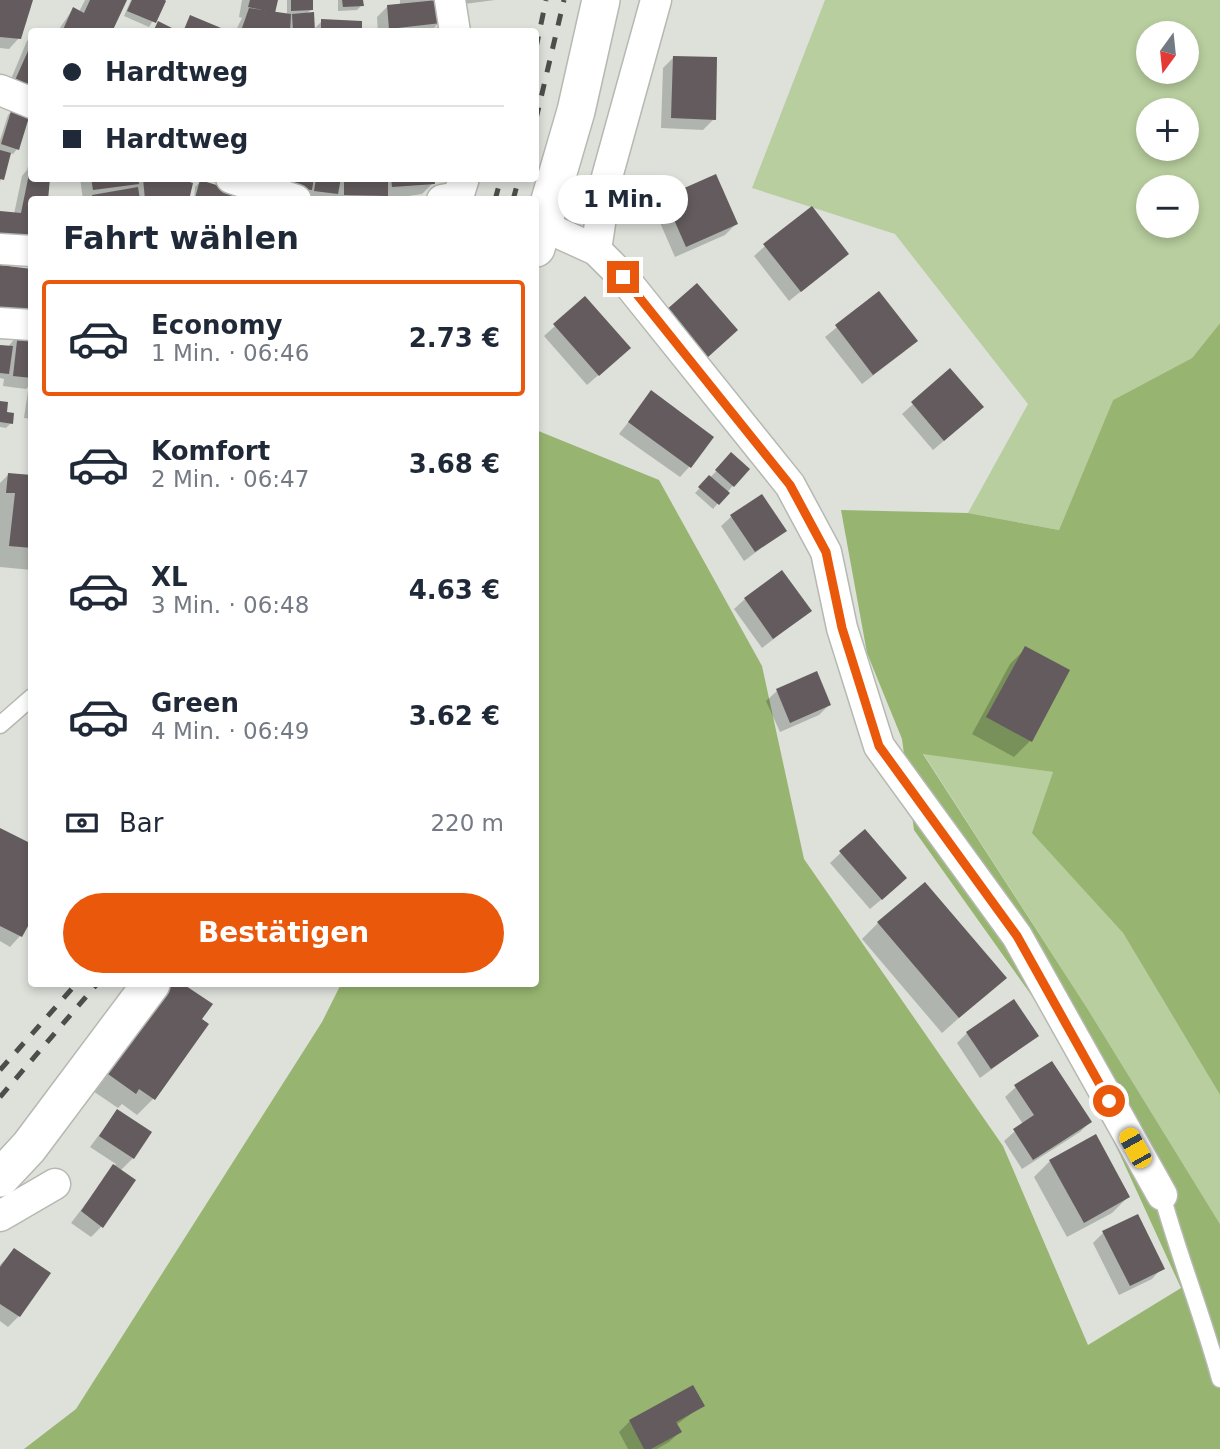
<!DOCTYPE html>
<html lang="de">
<head>
<meta charset="utf-8">
<style>
  body { margin:0; font-family:"DejaVu Sans",sans-serif; background:#f2f2f3; color:#1f2937; height:100vh; display:flex; flex-direction:column; font-size:26px; white-space:nowrap }
  * { box-sizing:border-box; margin:0 }
  p { font-size:23px; color:#747a83 }
  .icon { flex:none; width:38px; height:38px; fill:none; stroke:currentColor; stroke-width:2; stroke-linecap:round; stroke-linejoin:round }
  .map { position:relative; flex:1; overflow:hidden }
  .drawer { position:absolute; left:28px; top:196px; width:511px; height:791px; display:flex; flex-direction:column; background:#fff; border-radius:7px; box-shadow:0 4px 10px #0003 }
  .drawer>* { flex:none }
  .banner { position:absolute; left:28px; top:28px; width:511px; height:154px; border-radius:7px; box-shadow:0 4px 10px #0003; display:grid; align-content:center; height:154px; padding:0 35px; background:#fff }
  .needle { width:46px; rotate:195deg }
  .fabs { position:absolute; left:1136px; top:21px; display:grid; gap:14px }
  .fabs a { display:grid; place-items:center; width:63px; height:63px; border-radius:50%; background:#fff; box-shadow:0 4px 10px #0003; font-size:35px }
  .end { position:absolute; width:32px; height:32px; margin:-16px; border:9px solid #ea580c; background:#fff; box-shadow:0 0 0 4px #fff }
  .from { border-radius:50% }
  .bubble { position:absolute; height:49px; border-radius:24px; background:#fff; box-shadow:0 4px 10px #0003; font-size:23px; font-weight:700; line-height:49px; text-align:center }
  .car { position:absolute; width:21px; height:42px; margin:-21px -10px; border-radius:9px; box-shadow:0 0 5px 2px #0007; background:linear-gradient(#f5c518 24%,#345 0 40%,#f5c518 0 76%,#345 0 86%,#f5c518 0) }
  .banner b { display:flex; align-items:center; gap:24px; height:66px; font-size:26px }
  .banner b+b { border-top:2px solid #e0e1e3 }
  .banner i { width:18px; height:18px; background:#1f2937 }
  ul { padding:0; list-style:none }
  li { display:flex; align-items:center; gap:21px; height:116px; margin:0 14px 10px; padding:0 21px; border:4px solid transparent; border-radius:7px }
  li div { flex:1 }
  li b { display:block; font-size:26px }
  li em { font-style:normal; font-weight:700 }
  li.selected { border-color:#ea580c }
  li>.icon { width:63px; height:63px; stroke-width:1.5 }
  h2 { padding:0 35px; font-size:32px; line-height:84px }
  .pay { display:flex; align-items:center; gap:18px; height:77px; padding:0 35px; font-size:26px }
  .pay p { margin-inline-start:auto }
  .action { display:flex; gap:14px; margin-top:auto; padding:14px 35px }
  .action a { flex:1; height:80px; border-radius:42px; background:#ea580c; color:#fff; font-size:28px; font-weight:700; line-height:80px; text-align:center }
  .map>svg:first-child { display:block }
  .green { fill:#b8ce9e; fill-rule:evenodd }
  .forest { fill:#97b570 }
  .shadow { fill:#0003 }
  .building { fill:#635b5e }
  .lines { fill:none; stroke-linecap:round; stroke-linejoin:round }
  .service-casing { stroke:#b5b9b2; stroke-width:19 }
  .minor-casing { stroke:#b5b9b2; stroke-width:33 }
  .tertiary-casing { stroke:#b5b9b2; stroke-width:40 }
  .service { stroke:#fff; stroke-width:16 }
  .minor { stroke:#fff; stroke-width:30 }
  .tertiary { stroke:#fff; stroke-width:37 }
  .rail { stroke:#4c4e4b; stroke-width:5; stroke-dasharray:12 12; stroke-linecap:butt }
  .route { stroke:#ea580c; stroke-width:9 }
</style>
</head>
<body>
<div class="map">
<svg width="1220" height="1449" viewBox="0 0 1220 1449">
  <rect width="100%" height="100%" fill="#dde1da"/>
  <g class="green">
    <path d="M825,0H1220V323L1192,358L1113,400L1059,530L968,513L1028,404L895,234L752,188ZM1148,33H1186V72H1148ZM1148,110H1186V149H1148ZM1148,187H1186V226H1148Z"/>
    <polygon points="923,753 1053,772 1033,833 1123,933 1220,1095 1220,1224 1087,1008"/>
  </g>
  <polygon class="forest" points="1220,323 1220,1095 1123,933 1032,833 1053,772 923,754 1087,1008 1220,1224 1220,1449 24,1449 76,1409 322,1022 341,984 536,984 536,430 659,480 762,666 804,859 1003,1146 1088,1345 1181,1288 1076,1058 914,830 902,739 867,653 841,510 968,513 1059,530 1113,400 1192,358"/>
  <g class="shadow">
    <polygon points="0,0 31,0 19,38 9,49 0,48"/>
    <polygon points="85,0 125,0 110,32 57,32 73,9 79,12"/>
    <polygon points="131,0 160,0 164,2 149,27 124,16"/>
    <polygon points="242,0 276,0 273,15 287,15 287,0 311,0 311,10 306,14 313,30 322,21 360,32 235,32 242,18 239,17"/>
    <polygon points="338,0 362,0 362,5 357,10 338,11"/>
    <polygon points="400,0 432,0 439,22 434,28 440,27 441,32 378,32 377,17 387,7 400,5"/>
    <polygon points="448,0 495,0 449,6"/>
    <polygon points="32,37 32,97 3,98 27,41"/>
    <polygon points="673,58 714,119 703,130 661,128 663,68"/>
    <polygon points="13,110 17,149 13,154 9,153 0,182 0,140 8,115"/>
    <polygon points="32,150 32,249 0,213 14,214 22,176 27,170"/>
    <polygon points="80,178 137,178 137,181 169,178 194,199 195,187 200,182 232,200 83,200"/>
    <polygon points="208,178 433,178 433,183 422,194 382,200 334,200 334,197 331,200 305,200 274,198"/>
    <polygon points="665,198 736,224 725,235 675,257 654,209"/>
    <polygon points="765,246 847,254 789,301 754,256"/>
    <polygon points="879,293 905,351 862,384 825,337"/>
    <polygon points="585,299 618,358 587,385 544,336"/>
    <polygon points="19,333 32,335 32,383 26,389 3,386 4,379 0,378 0,347 8,347"/>
    <polygon points="950,371 971,418 933,450 902,414"/>
    <polygon points="32,388 32,419 24,418 28,391"/>
    <polygon points="652,392 690,466 680,477 619,434"/>
    <polygon points="0,403 11,423 6,428 0,427"/>
    <polygon points="732,455 747,469 713,509 695,493"/>
    <polygon points="9,474 32,477 32,570 0,567 0,483"/>
    <polygon points="732,516 785,531 744,561 721,526"/>
    <polygon points="745,599 810,611 762,648 734,609"/>
    <polygon points="1026,648 1030,741 1014,757 972,734 1010,664"/>
    <polygon points="816,674 829,705 819,715 780,732 766,701 777,691"/>
    <polygon points="0,830 20,936 10,947 0,941"/>
    <polygon points="864,831 895,888 870,909 830,863"/>
    <polygon points="878,923 1004,978 942,1033 862,939"/>
    <polygon points="173,984 180,984 210,1005 153,1099 137,1115 122,1104 118,1108 93,1091 160,997"/>
    <polygon points="967,1033 1037,1036 980,1078 957,1043"/>
    <polygon points="1016,1087 1090,1122 1080,1132 1022,1169 1004,1141 1023,1124 1005,1097"/>
    <polygon points="117,1111 133,1158 120,1171 102,1226 91,1237 71,1223 116,1164 90,1147"/>
    <polygon points="1050,1161 1128,1197 1112,1213 1067,1237 1034,1177"/>
    <polygon points="1103,1233 1162,1268 1152,1279 1119,1295 1093,1243"/>
    <polygon points="14,1250 19,1316 8,1327 0,1321 0,1265"/>
    <polygon points="693,1387 703,1405 676,1425 680,1432 669,1442 657,1449 628,1449 619,1432 630,1421"/>
  </g>
  <g class="building">
    <polygon points="0,0 33,0 21,39 0,37"/>
    <polygon points="90,0 127,0 112,32 62,32 73,7 84,13"/>
    <polygon points="132,0 165,0 166,1 156,23 127,11"/>
    <polygon points="250,0 278,0 275,13 248,7"/>
    <polygon points="291,0 313,0 313,10 291,11"/>
    <polygon points="342,0 363,0 364,6 343,7"/>
    <polygon points="438,0 441,23 389,29 387,5"/>
    <polygon points="249,8 291,14 290,32 252,32 242,28"/>
    <polygon points="314,12 315,32 293,32 292,14"/>
    <polygon points="190,15 221,28 227,32 183,32"/>
    <polygon points="321,19 362,21 362,32 321,32"/>
    <polygon points="158,21 180,32 153,32"/>
    <polygon points="32,42 32,95 12,87"/>
    <polygon points="673,56 717,57 716,120 671,118"/>
    <polygon points="12,108 30,114 19,150 1,144"/>
    <polygon points="0,150 11,153 4,180 0,179"/>
    <polygon points="30,169 32,178 50,178 48,200 32,200 32,241 0,238 0,211 21,213"/>
    <polygon points="716,174 738,224 686,247 664,197"/>
    <polygon points="91,178 138,178 139,184 93,190"/>
    <polygon points="143,178 176,178 193,183 190,196 195,198 200,180 236,191 234,200 145,200"/>
    <polygon points="294,178 314,178 312,190 292,188"/>
    <polygon points="316,178 341,178 338,194 314,191"/>
    <polygon points="344,178 388,178 388,196 344,195"/>
    <polygon points="391,178 434,178 435,184 392,187"/>
    <polygon points="138,187 140,200 93,200 92,195"/>
    <polygon points="812,206 849,254 801,292 763,244"/>
    <polygon points="0,265 32,269 29,319 0,315"/>
    <polygon points="697,283 738,330 707,358 665,311"/>
    <polygon points="879,291 918,341 873,375 835,325"/>
    <polygon points="585,296 631,348 599,376 553,324"/>
    <polygon points="18,332 32,333 32,378 13,376"/>
    <polygon points="0,345 13,346 9,374 0,373"/>
    <polygon points="950,368 984,407 944,441 911,402"/>
    <polygon points="651,390 714,437 691,468 628,422"/>
    <polygon points="0,401 8,402 7,412 14,413 13,424 0,422"/>
    <polygon points="731,452 750,469 734,487 715,470"/>
    <polygon points="8,473 32,475 32,548 9,546 15,493 6,493"/>
    <polygon points="709,475 730,493 719,505 698,487"/>
    <polygon points="762,494 787,531 755,552 730,515"/>
    <polygon points="782,570 812,611 773,639 744,598"/>
    <polygon points="1025,646 1070,670 1032,742 986,717"/>
    <polygon points="817,671 831,705 790,723 776,689"/>
    <polygon points="0,828 32,844 32,919 22,937 0,926"/>
    <polygon points="865,829 907,878 882,900 839,851"/>
    <polygon points="925,882 1007,978 959,1018 877,922"/>
    <polygon points="172,984 183,984 213,1004 202,1019 209,1024 155,1100 139,1089 136,1094 108,1074"/>
    <polygon points="1014,999 1039,1036 991,1069 966,1032"/>
    <polygon points="1052,1061 1092,1122 1033,1160 1013,1129 1034,1115 1014,1085"/>
    <polygon points="117,1109 152,1132 134,1159 99,1136"/>
    <polygon points="1096,1134 1130,1197 1084,1223 1049,1160"/>
    <polygon points="113,1164 136,1180 103,1228 81,1211"/>
    <polygon points="1138,1214 1165,1269 1130,1286 1102,1231"/>
    <polygon points="14,1248 51,1273 20,1317 0,1304 0,1267"/>
    <polygon points="693,1385 705,1406 676,1422 682,1432 651,1449 644,1449 629,1420"/>
  </g>
  <g class="lines">
    <defs>
      <g id="service">
        <polyline points="0,725 32,697"/>
        <path d="M1162,1195C1179,1257 1203,1316 1220,1379"/>
      </g>
      <g id="minor">
        <polyline points="450,0 455,32"/>
        <polyline points="0,90 32,103"/>
        <polyline points="231,178 296,200"/>
        <polyline points="442,200 458,197 464,178"/>
        <polyline points="543,226 596,250 623,277 790,485 826,552 842,628 879,746 1017,936 1162,1195"/>
        <polyline points="0,249 32,251"/>
        <polyline points="596,250 607,177 656,0"/>
        <polyline points="0,323 32,325"/>
        <polyline points="0,1216 55,1184"/>
      </g>
      <g id="tertiary">
        <polyline points="536,248 576,111 601,0"/>
        <polyline points="0,1178 29,1147 151,984"/>
      </g>
    </defs>
    <use href="#service" class="service-casing"/>
    <use href="#minor" class="minor-casing"/>
    <use href="#tertiary" class="tertiary-casing"/>
    <use href="#service" class="service"/>
    <use href="#minor" class="minor"/>
    <use href="#tertiary" class="tertiary"/>
    <g class="rail">
      <polyline points="536,48 546,0"/>
      <polyline points="536,119 564,0"/>
      <polyline points="495,200 501,178"/>
      <polyline points="513,200 519,178"/>
      <polyline points="0,1070 76,984"/>
      <polyline points="0,1097 97,984"/>
    </g>
  </g>
  <g class="lines">
    <polyline class="route" points="623,277 790,485 826,552 842,628 879,746 1017,936 1109,1101"/>
  </g>
</svg>
<div class="fabs">
<a><svg class="needle" viewBox="-14 -14 28 28"><path d="M0-13l5 13h-10z" fill="#e53935"/><path d="M0 13l5-13h-10z" fill="#747a83"/></svg></a>
<a>+</a>
<a>−</a>
</div>
<i class="end from" style="left:1109px;top:1101px"></i>
<i class="end" style="left:623px;top:277px"></i>
<div class="bubble" style="left:558px;top:175px;width:130px">1 Min.</div>
<i class="car" style="left:1135px;top:1148px;rotate:331deg"></i>
<div class="banner">
<b><i class="from"></i>Hardtweg</b>
<b><i></i>Hardtweg</b>
</div>
<section class="drawer">
<h2>Fahrt wählen</h2>
<ul>
<li class="selected"><svg class="icon" aria-label="car" viewBox="0 0 24 24"><path d="M5 17H2v-5l4-1 3-4h7l3 4 3 1v5h-3M9 17h6M6 11h13"/><circle cx="7" cy="17" r="2"/><circle cx="17" cy="17" r="2"/></svg><div><b>Economy</b><p>1 Min. · 06:46</p></div><em>2.73 €</em></li>
<li><svg class="icon" aria-label="car" viewBox="0 0 24 24"><path d="M5 17H2v-5l4-1 3-4h7l3 4 3 1v5h-3M9 17h6M6 11h13"/><circle cx="7" cy="17" r="2"/><circle cx="17" cy="17" r="2"/></svg><div><b>Komfort</b><p>2 Min. · 06:47</p></div><em>3.68 €</em></li>
<li><svg class="icon" aria-label="car" viewBox="0 0 24 24"><path d="M5 17H2v-5l4-1 3-4h7l3 4 3 1v5h-3M9 17h6M6 11h13"/><circle cx="7" cy="17" r="2"/><circle cx="17" cy="17" r="2"/></svg><div><b>XL</b><p>3 Min. · 06:48</p></div><em>4.63 €</em></li>
<li><svg class="icon" aria-label="car" viewBox="0 0 24 24"><path d="M5 17H2v-5l4-1 3-4h7l3 4 3 1v5h-3M9 17h6M6 11h13"/><circle cx="7" cy="17" r="2"/><circle cx="17" cy="17" r="2"/></svg><div><b>Green</b><p>4 Min. · 06:49</p></div><em>3.62 €</em></li>
</ul>
<div class="pay"><svg class="icon" aria-label="cash" viewBox="0 0 24 24"><path d="M3 7h18v10H3z"/><circle cx="12" cy="12" r="2"/></svg>Bar<p>220 m</p></div>
<div class="action"><a>Bestätigen</a></div>
</section>
</div>
</body>
</html>
